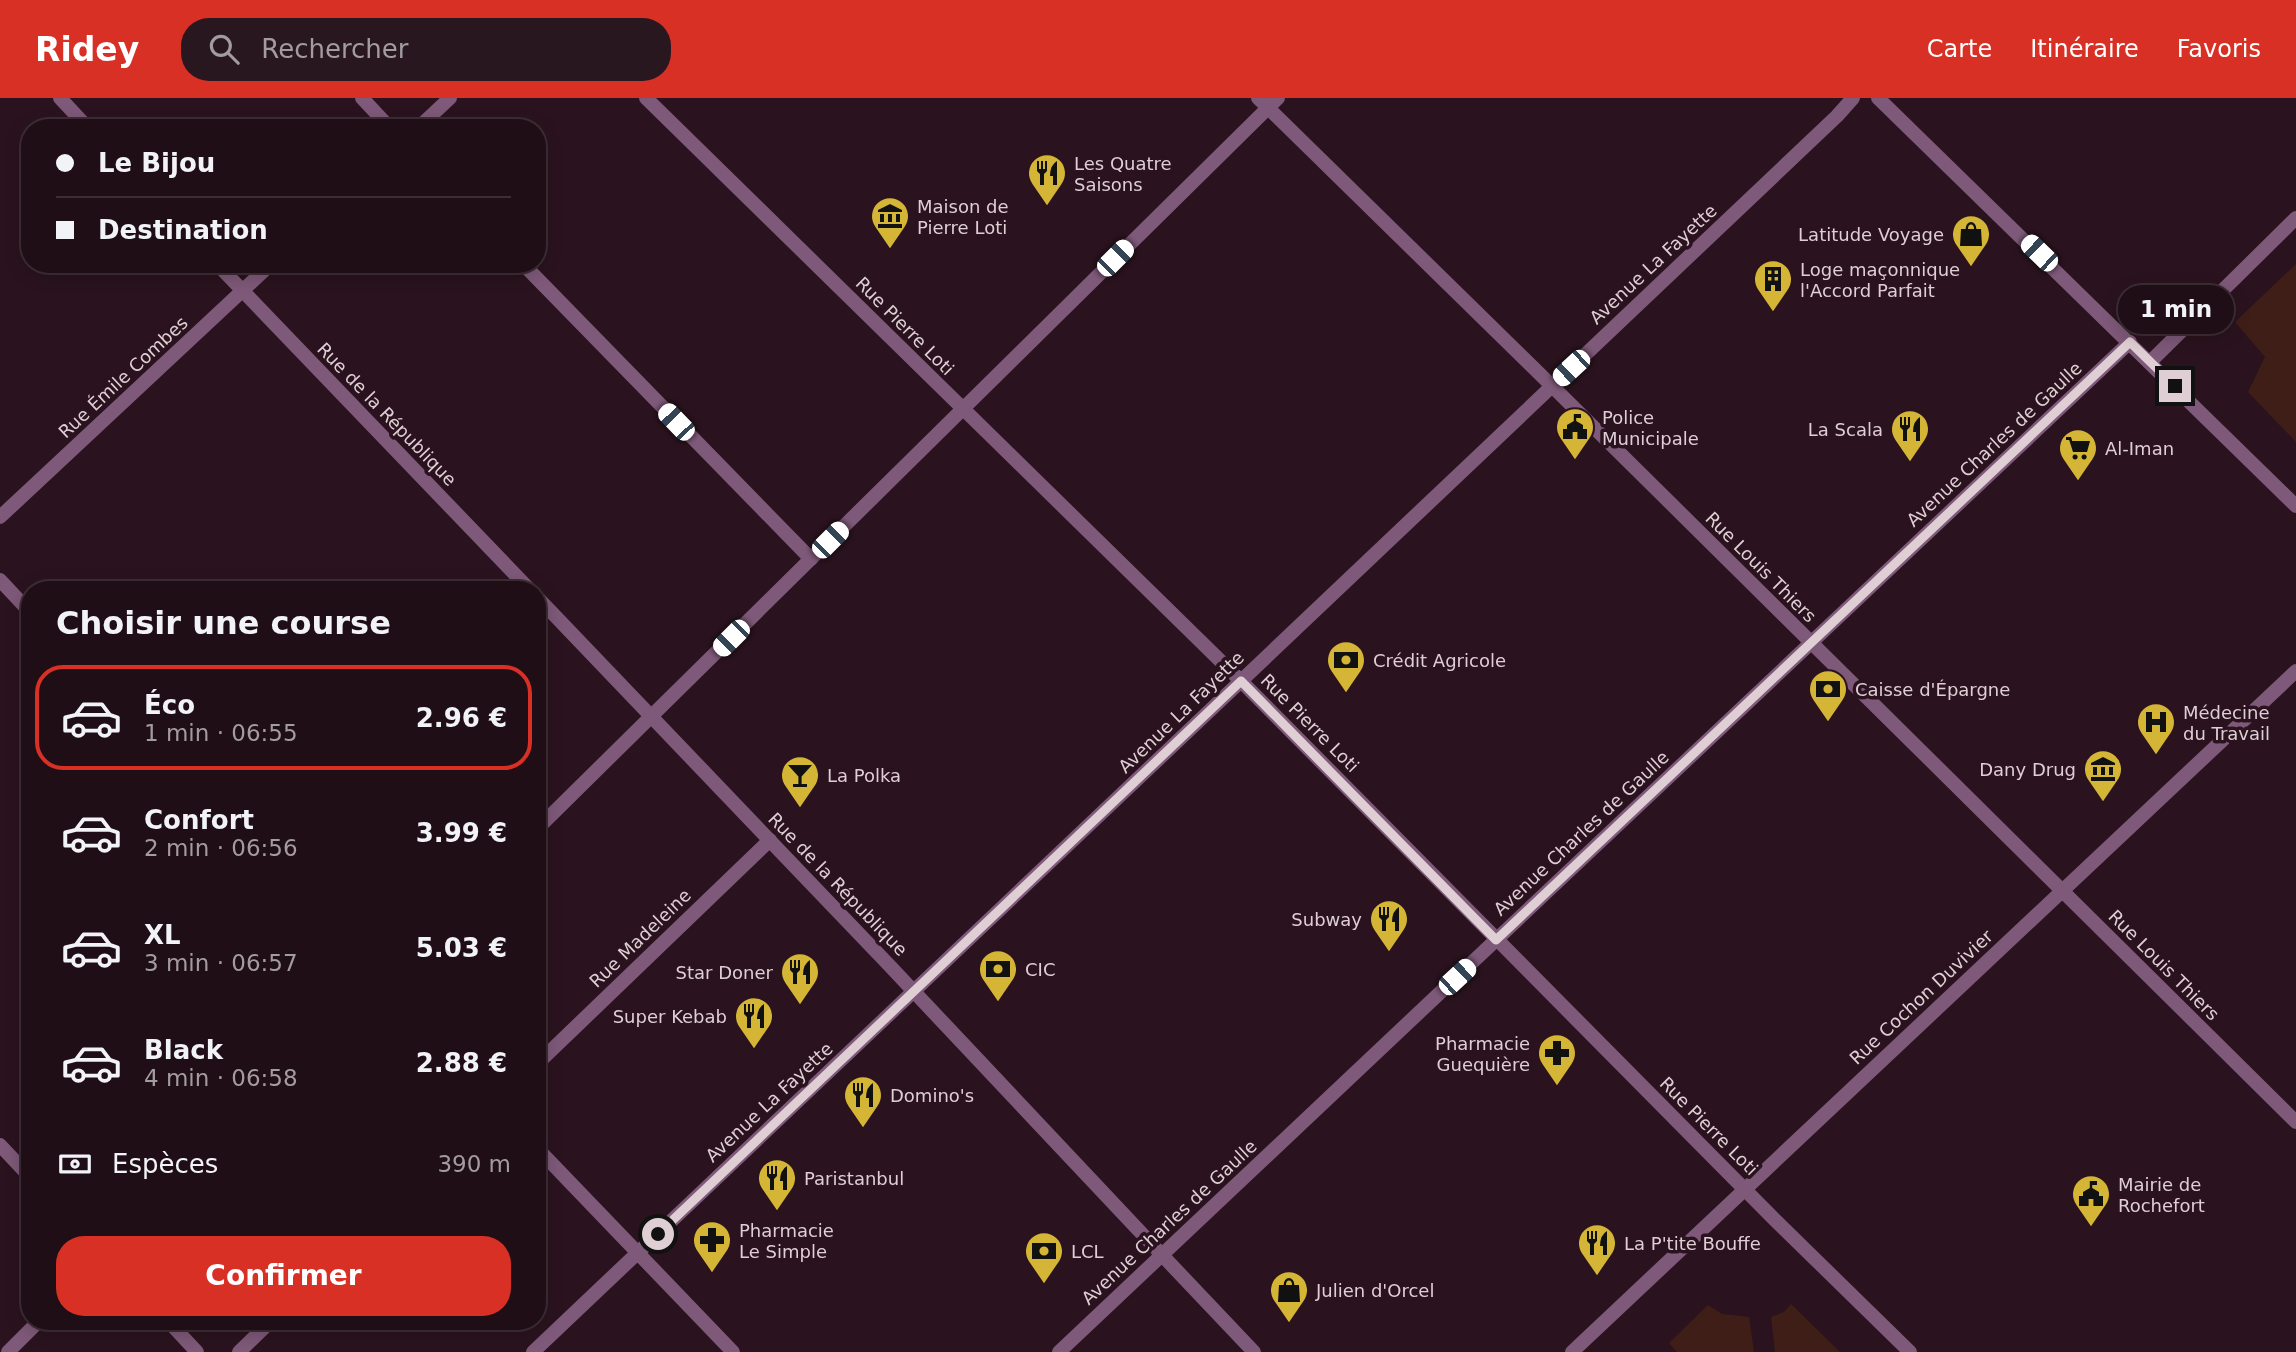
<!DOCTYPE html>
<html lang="fr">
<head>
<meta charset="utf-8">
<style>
  body { margin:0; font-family:"DejaVu Sans",sans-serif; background:#28171f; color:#f1f3f6; height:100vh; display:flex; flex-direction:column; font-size:26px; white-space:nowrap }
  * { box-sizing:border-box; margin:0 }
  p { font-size:23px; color:#a29ca1 }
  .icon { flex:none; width:38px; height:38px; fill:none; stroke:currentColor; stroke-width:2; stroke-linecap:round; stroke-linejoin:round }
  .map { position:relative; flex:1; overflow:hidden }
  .details { position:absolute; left:21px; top:483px; width:525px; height:749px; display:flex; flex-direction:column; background:#200e16; border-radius:28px; box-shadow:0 4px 18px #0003,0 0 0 2px #3d2e35 }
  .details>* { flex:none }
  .banner { position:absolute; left:21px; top:21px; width:525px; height:154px; border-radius:28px; box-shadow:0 4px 18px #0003,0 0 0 2px #3d2e35; display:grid; align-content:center; height:154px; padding:0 35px; background:#200e16 }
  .end { position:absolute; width:32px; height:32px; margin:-16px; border:9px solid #dfcfd5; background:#111; box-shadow:0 0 0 4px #111 }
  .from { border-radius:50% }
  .bubble { position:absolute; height:49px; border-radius:24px; background:#200e16; box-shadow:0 4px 18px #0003,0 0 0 2px #3d2e35; font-size:23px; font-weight:700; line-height:49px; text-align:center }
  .car { position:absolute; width:21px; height:42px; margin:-21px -10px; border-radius:9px; box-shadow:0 0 5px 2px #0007; background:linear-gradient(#fff 24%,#345 0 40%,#fff 0 76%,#345 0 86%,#fff 0) }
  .banner b { display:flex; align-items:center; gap:24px; height:66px; font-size:26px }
  .banner b+b { border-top:2px solid #3d2e35 }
  .banner i { width:18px; height:18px; background:#f1f3f6 }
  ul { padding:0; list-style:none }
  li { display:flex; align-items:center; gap:21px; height:105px; margin:0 14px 10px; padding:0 21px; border:4px solid transparent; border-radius:28px }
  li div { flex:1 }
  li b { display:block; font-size:26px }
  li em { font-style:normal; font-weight:700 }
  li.on { border-color:#d93025 }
  li>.icon { width:63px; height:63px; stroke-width:1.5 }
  h2 { padding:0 35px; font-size:32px; line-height:84px }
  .pay { display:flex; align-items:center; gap:18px; height:77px; padding:0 35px; font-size:26px }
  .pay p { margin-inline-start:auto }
  .primary-button { display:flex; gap:14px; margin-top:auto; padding:14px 35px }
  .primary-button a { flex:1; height:80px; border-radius:28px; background:#d93025; color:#fff; font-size:28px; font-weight:700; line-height:80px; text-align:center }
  header { display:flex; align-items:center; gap:42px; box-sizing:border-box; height:98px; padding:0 35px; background:#d93025; color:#fff }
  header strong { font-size:33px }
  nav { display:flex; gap:38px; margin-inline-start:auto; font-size:24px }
  .search { width:490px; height:63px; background:#28171f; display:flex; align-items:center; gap:18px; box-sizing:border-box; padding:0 24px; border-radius:28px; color:#a29ca1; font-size:26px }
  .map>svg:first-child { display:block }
  .green { fill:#3f1e17 }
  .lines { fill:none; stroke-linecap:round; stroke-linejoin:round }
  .pedestrian { stroke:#7e5979; stroke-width:14 }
  .minor { stroke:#7e5979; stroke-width:14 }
  .tertiary { stroke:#7e5979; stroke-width:14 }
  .route { stroke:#dfcfd5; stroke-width:9 }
  .labels { text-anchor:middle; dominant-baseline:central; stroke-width:7; stroke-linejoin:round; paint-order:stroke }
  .poi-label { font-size:18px; fill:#dfcfd5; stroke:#2a131e; text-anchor:start }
  .street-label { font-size:18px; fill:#dfcfd5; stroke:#2a131e }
</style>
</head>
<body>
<header>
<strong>Ridey</strong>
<div class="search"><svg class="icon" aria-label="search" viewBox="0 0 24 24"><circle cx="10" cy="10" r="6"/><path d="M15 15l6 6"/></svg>Rechercher</div>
<nav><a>Carte</a><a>Itinéraire</a><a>Favoris</a></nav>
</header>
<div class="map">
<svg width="2296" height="1254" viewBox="0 0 2296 1254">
  <rect width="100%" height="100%" fill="#2a131e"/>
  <g class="green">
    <polygon points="2296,166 2296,344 2248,294 2265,259 2235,224"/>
    <polygon points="1791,1206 1840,1254 1775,1254 1771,1219 1784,1214"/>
    <polygon points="1708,1207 1722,1216 1749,1219 1754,1254 1677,1254 1669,1245"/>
  </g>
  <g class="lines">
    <polyline class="pedestrian" points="1162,1157 1254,1254"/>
    <g class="minor">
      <polyline points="60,0 88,30"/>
      <polyline points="362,0 390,30"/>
      <polyline points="646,0 1241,583 1775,1122 1910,1254"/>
      <polyline points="1258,0 1552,288 2296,1024"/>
      <polyline points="1878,0 2296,408"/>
      <polyline points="418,30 450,0"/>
      <polyline points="217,166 530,492"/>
      <polyline points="523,166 811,461"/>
      <polyline points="2150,264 2296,120"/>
      <polyline points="0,419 271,166"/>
      <polyline points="0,482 30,514"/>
      <polyline points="537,499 888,866 1162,1157"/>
      <polyline points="537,731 1278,0"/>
      <polyline points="537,966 770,742"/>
      <polyline points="0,1047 30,1079"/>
      <polyline points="537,1050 733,1254"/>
      <polyline points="168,1223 197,1254"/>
      <polyline points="8,1254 39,1223"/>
      <polyline points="239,1254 271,1223"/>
      <polyline points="1059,1254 2130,244"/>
      <polyline points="1572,1254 2296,573"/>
    </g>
    <polyline class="tertiary" points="533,1254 1837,18 1853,0"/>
  </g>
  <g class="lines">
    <polyline class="route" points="658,1136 1241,583 1496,842 2130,244 2175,288"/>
  </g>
  <defs>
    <symbol id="restaurant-pin" viewBox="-11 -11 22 30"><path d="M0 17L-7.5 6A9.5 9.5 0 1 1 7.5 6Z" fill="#d4b535" stroke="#2a131e"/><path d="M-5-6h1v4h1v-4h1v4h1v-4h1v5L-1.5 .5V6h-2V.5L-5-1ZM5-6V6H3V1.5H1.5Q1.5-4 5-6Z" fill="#111"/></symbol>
    <symbol id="museum-pin" viewBox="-11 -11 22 30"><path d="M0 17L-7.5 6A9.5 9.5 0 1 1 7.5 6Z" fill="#d4b535" stroke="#2a131e"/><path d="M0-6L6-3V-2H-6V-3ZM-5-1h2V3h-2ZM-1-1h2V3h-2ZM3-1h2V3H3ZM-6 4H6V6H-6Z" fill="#111"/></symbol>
    <symbol id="shop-pin" viewBox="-11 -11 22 30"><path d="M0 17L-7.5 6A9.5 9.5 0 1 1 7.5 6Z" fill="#d4b535" stroke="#2a131e"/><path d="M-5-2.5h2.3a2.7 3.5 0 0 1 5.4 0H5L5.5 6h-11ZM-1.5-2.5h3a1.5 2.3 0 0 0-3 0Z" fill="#111"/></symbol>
    <symbol id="building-pin" viewBox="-11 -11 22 30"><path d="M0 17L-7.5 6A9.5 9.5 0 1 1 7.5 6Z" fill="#d4b535" stroke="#2a131e"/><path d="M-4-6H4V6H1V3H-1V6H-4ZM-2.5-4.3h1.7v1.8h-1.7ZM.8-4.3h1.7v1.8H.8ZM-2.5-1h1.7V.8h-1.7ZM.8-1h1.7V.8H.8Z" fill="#111"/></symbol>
    <symbol id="civic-pin" viewBox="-11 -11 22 30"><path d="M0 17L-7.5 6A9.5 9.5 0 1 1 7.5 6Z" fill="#d4b535" stroke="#2a131e"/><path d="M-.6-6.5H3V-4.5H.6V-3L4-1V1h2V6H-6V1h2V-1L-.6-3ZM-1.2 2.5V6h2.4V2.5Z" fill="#111"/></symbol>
    <symbol id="supermarket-pin" viewBox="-11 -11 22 30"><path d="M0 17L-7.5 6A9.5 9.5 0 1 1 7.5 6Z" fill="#d4b535" stroke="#2a131e"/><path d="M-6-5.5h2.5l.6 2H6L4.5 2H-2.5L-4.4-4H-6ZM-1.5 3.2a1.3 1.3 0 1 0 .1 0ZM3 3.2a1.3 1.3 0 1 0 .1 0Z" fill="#111"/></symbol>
    <symbol id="bank-pin" viewBox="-11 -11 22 30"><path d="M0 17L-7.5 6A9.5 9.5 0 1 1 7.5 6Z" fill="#d4b535" stroke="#2a131e"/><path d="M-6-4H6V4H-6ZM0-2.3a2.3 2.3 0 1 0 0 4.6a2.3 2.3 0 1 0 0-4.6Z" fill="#111"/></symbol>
    <symbol id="hospital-pin" viewBox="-11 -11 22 30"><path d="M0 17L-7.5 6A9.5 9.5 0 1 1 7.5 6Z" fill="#d4b535" stroke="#2a131e"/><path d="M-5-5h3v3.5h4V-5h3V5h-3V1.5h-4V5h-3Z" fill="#111"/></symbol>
    <symbol id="bar-pin" viewBox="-11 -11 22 30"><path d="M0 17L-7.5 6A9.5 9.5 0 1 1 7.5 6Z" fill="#d4b535" stroke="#2a131e"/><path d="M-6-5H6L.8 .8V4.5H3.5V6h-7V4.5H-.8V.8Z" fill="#111"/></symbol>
    <symbol id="pharmacy-pin" viewBox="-11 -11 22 30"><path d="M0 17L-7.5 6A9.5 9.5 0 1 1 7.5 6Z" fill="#d4b535" stroke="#2a131e"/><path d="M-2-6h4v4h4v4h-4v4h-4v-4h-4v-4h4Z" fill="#111"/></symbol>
  </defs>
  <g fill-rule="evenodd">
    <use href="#restaurant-pin" x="1025" y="53" width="44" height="60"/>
    <use href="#museum-pin" x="868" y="96" width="44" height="60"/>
    <use href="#shop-pin" x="1949" y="114" width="44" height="60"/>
    <use href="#building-pin" x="1751" y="159" width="44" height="60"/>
    <use href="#civic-pin" x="1553" y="307" width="44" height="60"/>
    <use href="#restaurant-pin" x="1888" y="309" width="44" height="60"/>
    <use href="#supermarket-pin" x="2056" y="328" width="44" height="60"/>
    <use href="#bank-pin" x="1324" y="540" width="44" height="60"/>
    <use href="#bank-pin" x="1806" y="569" width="44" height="60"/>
    <use href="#hospital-pin" x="2134" y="602" width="44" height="60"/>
    <use href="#museum-pin" x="2081" y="649" width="44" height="60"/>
    <use href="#bar-pin" x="778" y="655" width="44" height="60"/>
    <use href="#restaurant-pin" x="1367" y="799" width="44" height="60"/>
    <use href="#bank-pin" x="976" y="849" width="44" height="60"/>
    <use href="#restaurant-pin" x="778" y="852" width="44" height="60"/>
    <use href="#restaurant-pin" x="732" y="896" width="44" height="60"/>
    <use href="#pharmacy-pin" x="1535" y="933" width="44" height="60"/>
    <use href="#restaurant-pin" x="841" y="975" width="44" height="60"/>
    <use href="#restaurant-pin" x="755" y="1058" width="44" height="60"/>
    <use href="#civic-pin" x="2069" y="1074" width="44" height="60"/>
    <use href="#pharmacy-pin" x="690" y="1120" width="44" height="60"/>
    <use href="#restaurant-pin" x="1575" y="1123" width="44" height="60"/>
    <use href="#bank-pin" x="1022" y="1131" width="44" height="60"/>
    <use href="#shop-pin" x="1267" y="1170" width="44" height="60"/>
  </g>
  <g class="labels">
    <g class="poi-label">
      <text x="1074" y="65">Les Quatre<tspan x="1074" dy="21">Saisons</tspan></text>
      <text x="917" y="108">Maison de<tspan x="917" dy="21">Pierre Loti</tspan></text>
      <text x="1944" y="136" text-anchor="end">Latitude Voyage</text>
      <text x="1800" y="171">Loge maçonnique<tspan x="1800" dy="21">l'Accord Parfait</tspan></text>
      <text x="1602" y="319">Police<tspan x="1602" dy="21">Municipale</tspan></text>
      <text x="1883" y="331" text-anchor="end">La Scala</text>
      <text x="2105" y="350">Al-Iman</text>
      <text x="1373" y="562">Crédit Agricole</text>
      <text x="1855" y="591">Caisse d'Épargne</text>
      <text x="2183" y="614">Médecine<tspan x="2183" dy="21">du Travail</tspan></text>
      <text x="2076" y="671" text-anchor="end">Dany Drug</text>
      <text x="827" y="677">La Polka</text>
      <text x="1362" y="821" text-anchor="end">Subway</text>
      <text x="1025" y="871">CIC</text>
      <text x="773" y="874" text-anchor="end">Star Doner</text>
      <text x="727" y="918" text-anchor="end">Super Kebab</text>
      <text x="1530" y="945" text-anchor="end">Pharmacie<tspan x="1530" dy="21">Guequière</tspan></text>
      <text x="890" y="997">Domino's</text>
      <text x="804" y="1080">Paristanbul</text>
      <text x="2118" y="1086">Mairie de<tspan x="2118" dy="21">Rochefort</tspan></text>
      <text x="739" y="1132">Pharmacie<tspan x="739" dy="21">Le Simple</tspan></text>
      <text x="1624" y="1145">La P'tite Bouffe</text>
      <text x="1071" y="1153">LCL</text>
      <text x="1316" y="1192">Julien d'Orcel</text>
    </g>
    <g class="street-label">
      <text transform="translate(1653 166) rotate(-43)">Avenue La Fayette</text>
      <text transform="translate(905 228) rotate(45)">Rue Pierre Loti</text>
      <text transform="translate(123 279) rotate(-43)">Rue Émile Combes</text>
      <text transform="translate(387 316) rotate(46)">Rue de la République</text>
      <text transform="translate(1994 346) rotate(-43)">Avenue Charles de Gaulle</text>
      <text transform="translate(1761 469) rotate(45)">Rue Louis Thiers</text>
      <text transform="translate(1181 614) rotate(-44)">Avenue La Fayette</text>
      <text transform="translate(1310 625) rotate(45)">Rue Pierre Loti</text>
      <text transform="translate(1581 735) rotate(-43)">Avenue Charles de Gaulle</text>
      <text transform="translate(838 786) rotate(46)">Rue de la République</text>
      <text transform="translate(640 840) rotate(-44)">Rue Madeleine</text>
      <text transform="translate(2164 867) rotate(45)">Rue Louis Thiers</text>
      <text transform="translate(1921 899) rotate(-43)">Rue Cochon Duvivier</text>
      <text transform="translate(769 1004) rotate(-43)">Avenue La Fayette</text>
      <text transform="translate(1709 1028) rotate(45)">Rue Pierre Loti</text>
      <text transform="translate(1169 1124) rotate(-43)">Avenue Charles de Gaulle</text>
    </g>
  </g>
</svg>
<i class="end from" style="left:658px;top:1136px"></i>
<i class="end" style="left:2175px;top:288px"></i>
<div class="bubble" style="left:2118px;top:187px;width:116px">1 min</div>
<i class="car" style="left:2039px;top:155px;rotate:314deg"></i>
<i class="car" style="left:1115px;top:160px;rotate:45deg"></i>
<i class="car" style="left:1571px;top:270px;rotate:227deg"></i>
<i class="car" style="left:676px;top:324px;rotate:316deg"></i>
<i class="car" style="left:830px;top:442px;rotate:45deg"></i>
<i class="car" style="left:731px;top:540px;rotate:225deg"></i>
<i class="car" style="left:1457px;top:879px;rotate:47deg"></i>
<div class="banner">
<b><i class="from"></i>Le Bijou</b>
<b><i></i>Destination</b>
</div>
<section class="details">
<h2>Choisir une course</h2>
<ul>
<li class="on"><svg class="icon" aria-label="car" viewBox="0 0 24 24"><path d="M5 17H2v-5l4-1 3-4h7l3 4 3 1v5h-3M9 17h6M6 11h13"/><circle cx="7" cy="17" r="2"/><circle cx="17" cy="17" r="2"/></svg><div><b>Éco</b><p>1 min · 06:55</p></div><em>2.96 €</em></li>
<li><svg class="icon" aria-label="car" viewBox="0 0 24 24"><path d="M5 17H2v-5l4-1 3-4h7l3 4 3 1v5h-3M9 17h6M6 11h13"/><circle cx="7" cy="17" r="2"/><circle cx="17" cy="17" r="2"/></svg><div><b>Confort</b><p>2 min · 06:56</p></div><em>3.99 €</em></li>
<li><svg class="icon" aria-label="car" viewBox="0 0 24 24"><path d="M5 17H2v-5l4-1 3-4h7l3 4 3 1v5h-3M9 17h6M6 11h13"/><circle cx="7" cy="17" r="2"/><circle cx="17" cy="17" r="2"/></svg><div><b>XL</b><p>3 min · 06:57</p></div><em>5.03 €</em></li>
<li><svg class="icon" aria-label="car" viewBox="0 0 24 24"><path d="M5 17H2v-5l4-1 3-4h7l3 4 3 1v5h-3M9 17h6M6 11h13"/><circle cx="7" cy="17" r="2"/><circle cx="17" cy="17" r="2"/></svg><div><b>Black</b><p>4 min · 06:58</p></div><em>2.88 €</em></li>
</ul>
<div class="pay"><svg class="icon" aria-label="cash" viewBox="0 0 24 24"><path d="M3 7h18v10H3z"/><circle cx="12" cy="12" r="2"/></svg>Espèces<p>390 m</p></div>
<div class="primary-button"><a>Confirmer</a></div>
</section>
</div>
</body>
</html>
